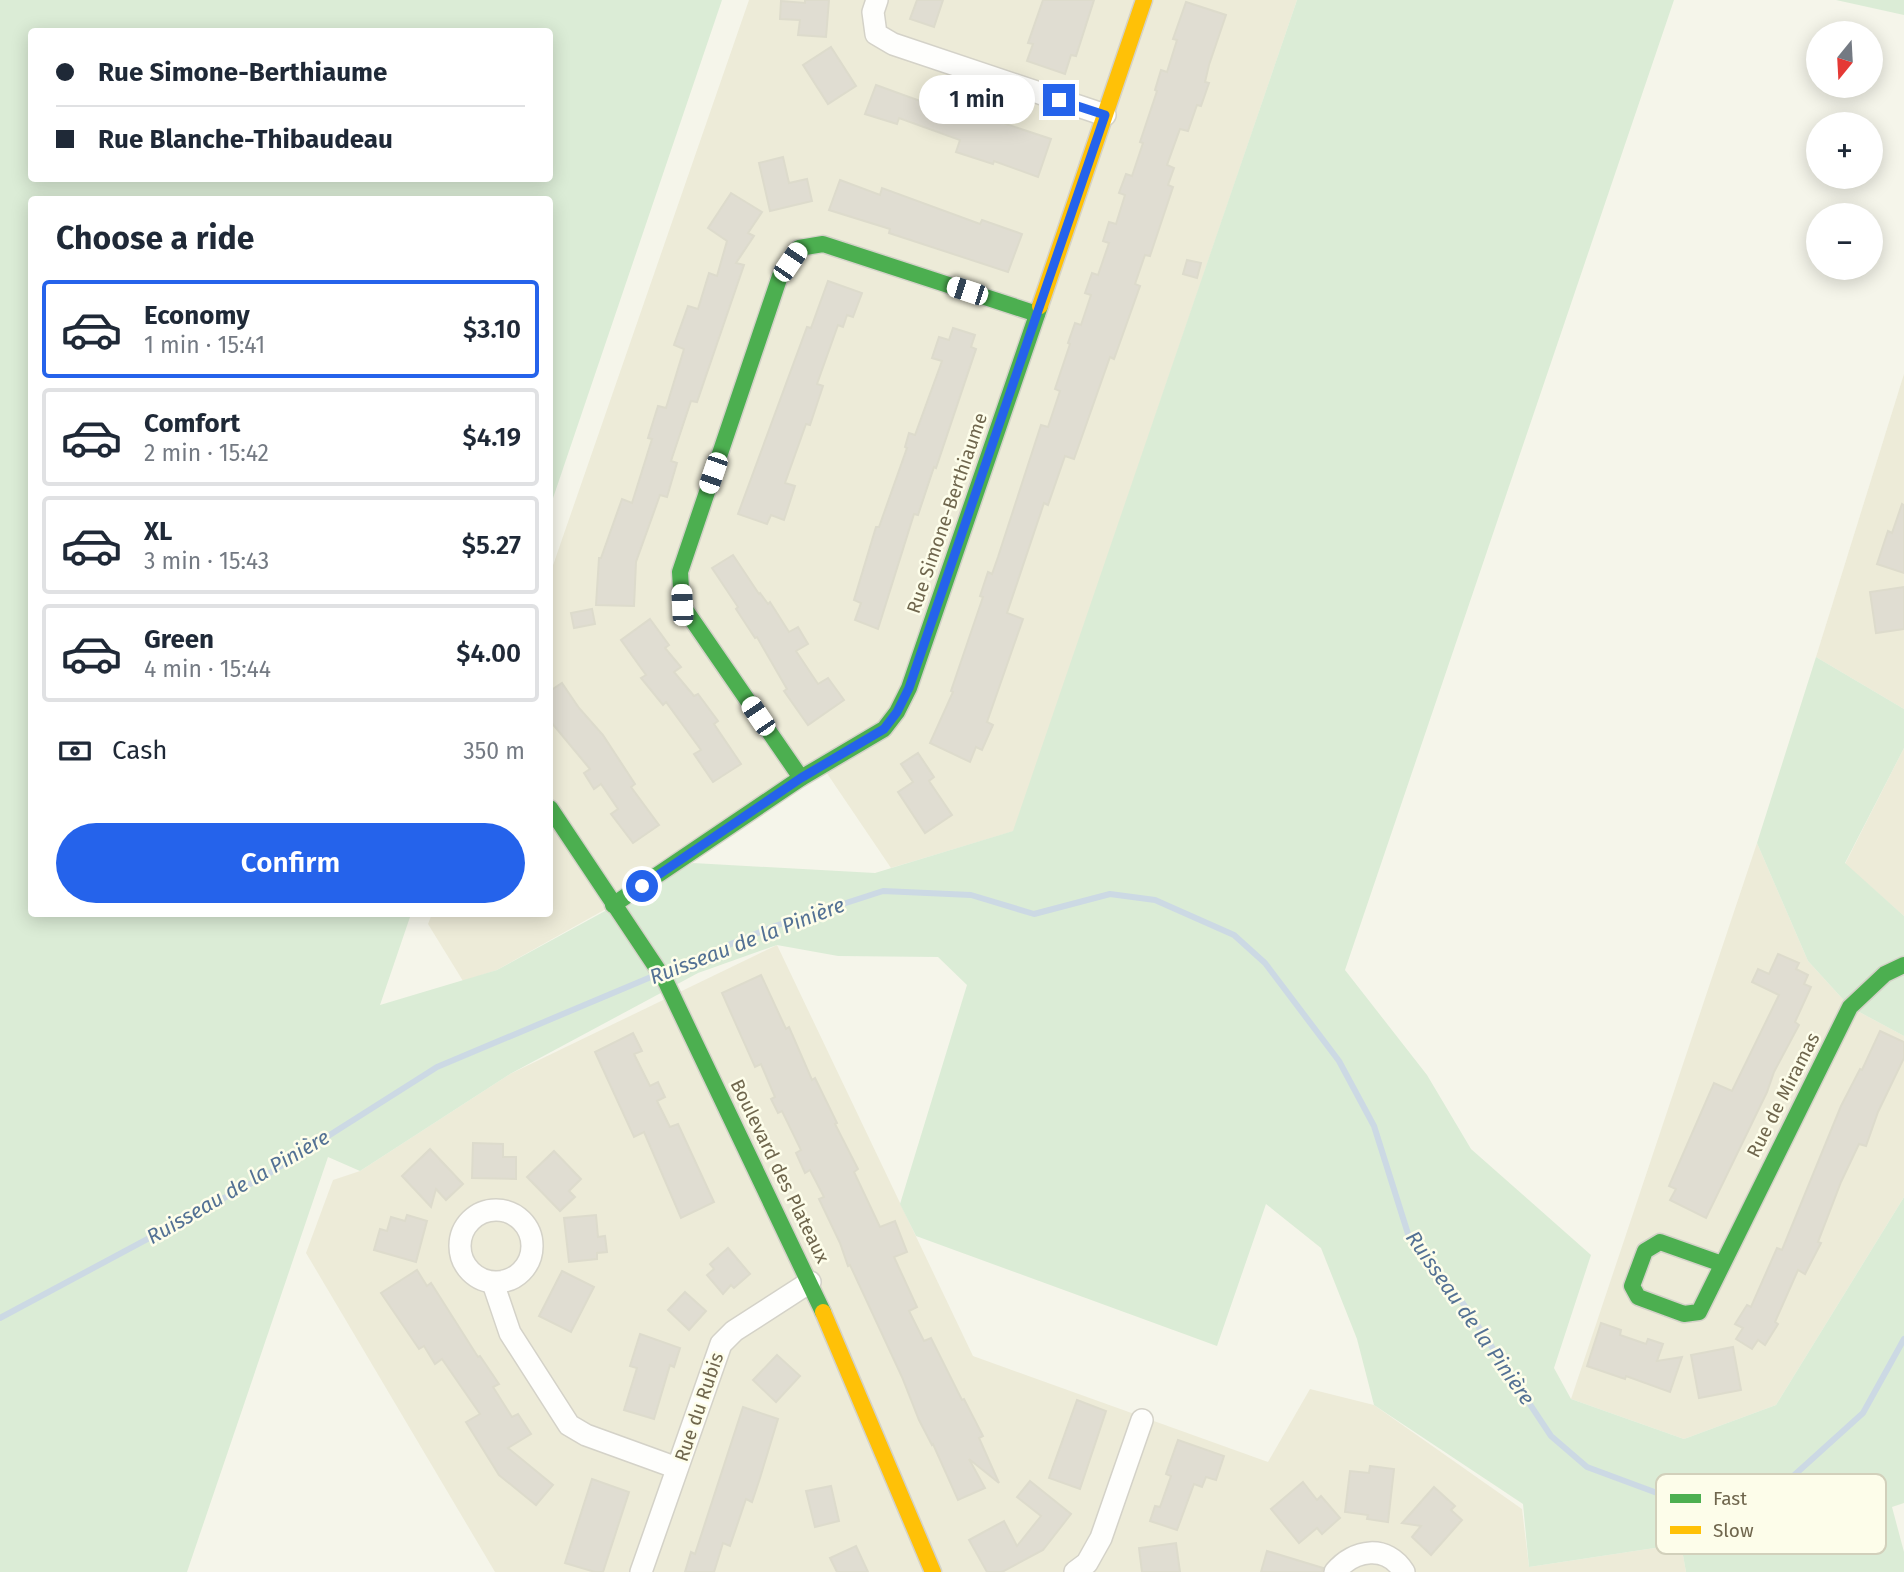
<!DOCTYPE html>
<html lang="en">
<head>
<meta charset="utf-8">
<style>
  body { margin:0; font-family:"Fira Sans",sans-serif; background:#f2f2f3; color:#1f2937; height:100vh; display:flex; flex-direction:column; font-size:26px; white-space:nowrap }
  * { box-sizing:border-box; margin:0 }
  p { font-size:23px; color:#747a83 }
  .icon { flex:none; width:38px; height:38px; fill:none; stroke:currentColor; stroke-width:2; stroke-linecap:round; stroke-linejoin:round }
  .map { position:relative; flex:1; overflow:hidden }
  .panel { position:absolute; left:28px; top:196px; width:525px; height:721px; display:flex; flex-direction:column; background:#fff; border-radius:7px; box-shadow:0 4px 18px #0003 }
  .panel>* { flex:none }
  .hud { position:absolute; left:28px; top:28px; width:525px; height:154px; border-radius:7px; box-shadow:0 4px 18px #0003; display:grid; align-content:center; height:154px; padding:0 28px; background:#fff }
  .needle { width:46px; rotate:198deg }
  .controls { position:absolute; left:1806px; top:21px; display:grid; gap:14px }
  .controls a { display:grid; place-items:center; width:77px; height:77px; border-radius:50%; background:#fff; box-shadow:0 4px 18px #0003; font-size:35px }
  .end { position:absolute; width:32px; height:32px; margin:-16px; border:9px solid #2563eb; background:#fff; box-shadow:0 0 0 4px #fff }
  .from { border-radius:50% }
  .bubble { position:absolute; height:49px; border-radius:24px; background:#fff; box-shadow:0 4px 18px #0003; font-size:23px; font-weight:600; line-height:49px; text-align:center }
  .car { position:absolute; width:21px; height:42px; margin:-21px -10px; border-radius:9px; box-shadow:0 0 5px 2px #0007; background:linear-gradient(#fff 24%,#345 0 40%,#fff 0 76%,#345 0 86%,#fff 0) }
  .hud b { display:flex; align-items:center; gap:24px; height:66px; font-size:26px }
  .hud b+b { border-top:2px solid #e0e1e3 }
  .hud i { width:18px; height:18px; background:#1f2937 }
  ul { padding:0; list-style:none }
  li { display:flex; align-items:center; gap:21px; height:98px; margin:0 14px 10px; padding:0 14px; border:4px solid #e0e1e3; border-radius:7px }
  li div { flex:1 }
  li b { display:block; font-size:26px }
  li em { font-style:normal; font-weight:600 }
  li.selected { border-color:#2563eb }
  li>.icon { width:63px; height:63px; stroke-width:1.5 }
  h2 { padding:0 28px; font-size:32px; line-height:84px }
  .pay { display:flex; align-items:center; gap:18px; height:77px; padding:0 28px; font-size:26px }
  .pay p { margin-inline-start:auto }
  .button { display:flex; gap:14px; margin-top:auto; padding:14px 28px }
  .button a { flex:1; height:80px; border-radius:42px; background:#2563eb; color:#fff; font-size:28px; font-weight:600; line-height:80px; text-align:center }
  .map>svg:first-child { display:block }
  .residential { fill:#edebd8 }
  .green { fill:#dbecd6; fill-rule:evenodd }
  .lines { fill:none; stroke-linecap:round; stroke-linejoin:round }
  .stream { stroke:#ccd9e4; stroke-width:6 }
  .building { fill:#e0ddd2; stroke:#dddbcc; stroke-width:2 }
  .street-casing { stroke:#d4d2c8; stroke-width:24 }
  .fast-casing { stroke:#d4d2c8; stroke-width:19 }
  .slow-casing { stroke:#d4d2c8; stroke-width:19 }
  .street { stroke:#fefefc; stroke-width:21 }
  .fast { stroke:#4caf50; stroke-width:16 }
  .slow { stroke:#ffc107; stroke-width:16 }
  .route { stroke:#2563eb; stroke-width:9 }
  .labels { text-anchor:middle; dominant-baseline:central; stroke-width:5; stroke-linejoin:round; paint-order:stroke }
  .street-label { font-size:19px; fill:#6f664d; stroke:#fdfdea }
  .water-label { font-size:21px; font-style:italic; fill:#537194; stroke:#fdfdea }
  .key { fill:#fdfdea; stroke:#d2d0bb; stroke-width:2 }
  .key-label { font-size:19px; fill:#6f664d }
</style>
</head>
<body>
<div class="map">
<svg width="1904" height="1572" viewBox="0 0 1904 1572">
  <rect width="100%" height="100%" fill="#f5f5ea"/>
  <g class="residential">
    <polygon points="749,0 1297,0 1014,831 891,868 822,766 613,905 497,970 463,981 428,924 432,914 550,914 550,574"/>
    <polygon points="1904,374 1904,709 1816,657"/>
    <polygon points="1904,748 1904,916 1845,864"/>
    <polygon points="1757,843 1808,961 1850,1007 1904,1036 1904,1197 1776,1405 1684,1439 1571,1399"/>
    <polygon points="777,945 973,1356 1268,1462 1310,1389 1374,1405 1522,1509 1529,1567 1681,1544 1686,1572 495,1572 306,1253 333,1180 360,1171 510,1074"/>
  </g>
  <g class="green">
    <path d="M0,0H722L550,507V200H32V914H411L380,1005L497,970L693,863L875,873L1013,831L1297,0H1674L1345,970L1427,1075L1471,1149L1591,1255L1554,1368L1571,1399L1684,1439L1776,1405L1904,1197V1503L1892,1507L1904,1552V1572H1686L1681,1544L1529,1567L1523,1504L1374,1405L1357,1339L1321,1248L1266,1204L1217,1346L916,1236L900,1204L967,985L938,957L838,956L777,945L698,973L510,1074L360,1171L328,1157L187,1572H0ZM32,32H550V178H32Z"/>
    <polygon points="1836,0 1904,0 1904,15"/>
    <polygon points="1816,657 1904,709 1904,748 1845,863 1904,916 1904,1036 1850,1007 1808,961 1757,843"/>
  </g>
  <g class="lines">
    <g class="stream">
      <polyline points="667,970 775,926 883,891 971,895 1034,914 1110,894 1155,900 1234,935 1265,963 1339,1061 1374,1126 1409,1237 1462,1302 1551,1436 1587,1467 1676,1500 1780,1488 1863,1413 1904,1339"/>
      <polyline points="0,1318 265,1176 437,1067 651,977"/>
    </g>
  </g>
  <g class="building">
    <polygon points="805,0 829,0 826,37 798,35 800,20 780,19 781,1 805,3"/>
    <polygon points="917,0 943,0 934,27 910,19"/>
    <polygon points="1043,0 1094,0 1076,56 1071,55 1065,74 1027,61 1033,44 1028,43"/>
    <polygon points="1186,2 1226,15 1209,65 1205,82 1209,83 1201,106 1197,105 1188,131 1180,129 1167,165 1174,168 1168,185 1173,187 1150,256 1145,255 1135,284 1140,286 1114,359 1110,357 1074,459 1065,456 1048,505 1044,503 1007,613 1023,619 987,722 993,725 982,750 976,747 970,762 930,743 953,692 951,691 983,597 980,596 988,572 992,574 998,557 1041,425 1048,427 1060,391 1055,389 1070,344 1068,343 1075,323 1081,325 1091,295 1085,293 1092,273 1098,275 1109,243 1103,241 1109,222 1116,224 1125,195 1119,193 1126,174 1132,176 1143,143 1140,142 1157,91 1155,90 1161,70 1167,72 1177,40 1173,39"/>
    <polygon points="831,47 856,86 828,104 803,65"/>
    <polygon points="876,85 920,101 922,96 1051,139 1038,177 994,161 993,164 956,152 960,140 899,118 897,124 865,114"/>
    <polygon points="783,157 789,183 807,179 812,201 770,211 759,163"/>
    <polygon points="840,180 880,195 882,188 980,224 982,220 1022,234 1008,272 889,233 890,229 829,210"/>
    <polygon points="731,193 762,212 748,233 754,236 736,263 744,265 697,402 691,401 671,461 677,463 667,497 660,495 636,562 634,606 596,605 599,558 601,558 622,499 632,503 652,439 648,438 658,406 666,408 684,349 674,345 688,306 698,309 709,273 717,276 727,241 708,228"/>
    <polygon points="1187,260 1201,263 1197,278 1183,274"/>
    <polygon points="828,281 862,293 853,317 847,315 843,327 838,325 817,384 823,386 810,425 806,424 785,483 795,486 784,520 771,515 767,524 738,514 807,327 811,328"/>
    <polygon points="953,328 975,335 971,347 976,349 936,468 934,467 918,515 914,514 878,629 855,620 861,603 854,600 876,527 879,527 907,448 905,447 909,433 915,435 942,361 932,358 939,337 949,340"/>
    <polygon points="1902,504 1904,505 1904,573 1877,564 1888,531 1892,533"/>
    <polygon points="733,555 759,594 760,593 768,604 770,602 789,632 798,627 808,644 796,651 818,684 828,678 844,700 808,725 784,691 787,689 757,637 755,638 736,609 738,607 712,568"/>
    <polygon points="1904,587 1904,629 1876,633 1870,592"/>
    <polygon points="592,609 595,624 574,628 571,613"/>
    <polygon points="650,619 669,645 665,648 681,667 674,672 694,696 698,694 718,721 714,724 741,764 713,782 694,754 701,750 666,702 663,705 641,678 646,675 621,640"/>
    <polygon points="562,683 579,708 603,735 635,784 631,787 659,825 633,843 611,814 618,809 601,784 594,789 584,773 590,769 550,721 550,691"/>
    <polygon points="918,753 934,777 929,781 952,815 925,833 898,792 913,782 901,764"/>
    <polygon points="1778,954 1799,963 1796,969 1808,975 1804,984 1811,987 1795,1022 1799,1025 1774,1072 1767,1092 1706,1218 1670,1200 1676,1189 1669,1186 1714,1083 1732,1091 1779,995 1752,982 1758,969 1769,974"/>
    <polygon points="761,975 786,1029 789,1027 812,1080 815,1078 837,1123 835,1124 858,1169 854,1172 880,1227 895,1221 907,1252 894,1257 917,1307 909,1311 924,1341 931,1338 962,1400 964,1399 983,1436 979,1438 999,1483 969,1459 985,1488 958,1500 933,1444 932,1445 919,1420 902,1377 850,1265 848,1266 840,1243 819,1199 824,1197 810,1170 805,1173 796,1153 801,1150 782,1111 778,1113 771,1099 775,1097 761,1064 755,1067 722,993"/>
    <polygon points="1880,1031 1904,1042 1904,1058 1878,1112 1866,1146 1859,1144 1841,1182 1818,1242 1821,1243 1805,1274 1798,1270 1775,1322 1778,1324 1765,1345 1758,1340 1752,1349 1736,1339 1743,1328 1735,1324 1747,1305 1751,1307 1777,1248 1782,1250 1841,1106 1860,1069 1862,1070"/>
    <polygon points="633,1033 642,1051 634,1054 650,1086 658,1082 665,1097 657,1101 670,1127 678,1124 714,1202 681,1218 644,1132 634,1137 595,1052"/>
    <polygon points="473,1143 503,1144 503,1157 516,1157 516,1179 472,1178"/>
    <polygon points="430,1149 463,1184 446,1200 436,1189 431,1207 402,1176"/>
    <polygon points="554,1151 581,1179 569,1191 575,1197 560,1211 527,1177"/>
    <polygon points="407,1215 427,1221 416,1262 374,1250 380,1229 387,1231 391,1217 405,1221"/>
    <polygon points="596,1215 598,1237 605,1236 607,1252 597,1253 597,1259 569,1262 564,1218"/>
    <polygon points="728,1248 750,1274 734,1288 731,1285 723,1294 707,1275 714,1269 710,1264"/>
    <polygon points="417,1270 427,1286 431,1283 478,1357 480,1356 499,1384 493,1387 512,1417 518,1414 531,1434 508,1448 553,1485 536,1505 499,1475 466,1422 480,1414 442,1359 435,1364 424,1346 419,1349 381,1293"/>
    <polygon points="562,1271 594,1287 571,1332 539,1316"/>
    <polygon points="685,1292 706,1311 689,1330 668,1310"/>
    <polygon points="1601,1323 1621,1330 1620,1335 1646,1344 1648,1339 1663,1344 1657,1361 1682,1357 1670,1392 1626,1376 1625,1379 1587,1366"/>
    <polygon points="640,1334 680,1348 674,1367 670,1365 654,1419 624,1410 637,1368 630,1366"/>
    <polygon points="1733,1347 1741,1390 1699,1398 1691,1355"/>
    <polygon points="777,1355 800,1376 776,1402 753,1380"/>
    <polygon points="1077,1400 1106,1411 1080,1489 1049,1478"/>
    <polygon points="743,1407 778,1419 760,1478 752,1502 746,1499 730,1546 723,1543 714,1572 685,1572 691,1552 695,1554"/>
    <polygon points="1178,1440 1224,1456 1216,1480 1206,1477 1202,1487 1194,1484 1177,1530 1150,1521 1155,1506 1160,1507 1171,1476 1166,1474"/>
    <polygon points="1370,1466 1394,1469 1388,1522 1367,1519 1368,1515 1345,1512 1350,1471 1369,1473"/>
    <polygon points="592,1479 629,1492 603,1572 595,1572 565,1563"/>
    <polygon points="1030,1481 1071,1514 1043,1550 1002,1572 987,1572 969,1540 1004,1521 1017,1546 1041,1516 1017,1497"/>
    <polygon points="1303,1482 1317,1500 1321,1496 1340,1518 1322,1534 1317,1528 1299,1543 1271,1509"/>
    <polygon points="831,1486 839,1521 815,1527 806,1491"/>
    <polygon points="1434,1487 1455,1506 1451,1510 1462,1520 1431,1555 1412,1537 1421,1526 1402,1523"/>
    <polygon points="1176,1543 1180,1572 1142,1572 1139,1548"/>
    <polygon points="856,1546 868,1572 837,1572 830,1558"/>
    <polygon points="1267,1551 1323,1568 1322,1572 1261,1572"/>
  </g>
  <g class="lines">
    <defs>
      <g id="street">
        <polyline points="877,0 873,12 876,34 893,44 1105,115"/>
        <circle cx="496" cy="1246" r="36"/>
        <polyline points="493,1283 510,1333 569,1425 586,1435 677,1468"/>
        <polyline points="641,1572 721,1344 734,1331 810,1282"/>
        <polyline points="1075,1572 1087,1563 1101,1538 1142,1420"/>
        <path d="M1335,1572C1354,1549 1387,1544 1404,1572"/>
      </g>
      <g id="fast">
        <polyline points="801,778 682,605 680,572 780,276 799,248 823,244 1037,314"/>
        <polyline points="550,808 666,982 823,1312"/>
        <polyline points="613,905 801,778 884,729 897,712 909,688 1040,306"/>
        <polyline points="1722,1264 1660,1242 1645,1251 1632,1286 1638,1297 1684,1314 1699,1312 1850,1007 1885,974 1904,965"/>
      </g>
      <g id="slow">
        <polyline points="1040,306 1144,0"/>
        <polyline points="823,1312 933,1572"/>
      </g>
    </defs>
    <use href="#street" class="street-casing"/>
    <use href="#fast" class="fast-casing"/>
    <use href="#slow" class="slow-casing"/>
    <use href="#street" class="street"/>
    <use href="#fast" class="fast"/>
    <use href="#slow" class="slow"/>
  </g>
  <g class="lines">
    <polyline class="route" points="642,886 801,778 884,729 897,712 909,688 1105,115 1059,100"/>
  </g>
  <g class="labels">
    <g class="street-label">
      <text transform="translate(947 513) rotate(-71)">Rue Simone-Berthiaume</text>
      <text transform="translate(1783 1095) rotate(-63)">Rue de Miramas</text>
      <text transform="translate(780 1171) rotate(64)">Boulevard des Plateaux</text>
      <text transform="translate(699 1407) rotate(-71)">Rue du Rubis</text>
    </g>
    <g class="water-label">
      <text transform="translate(747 941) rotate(-21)">Ruisseau de la Pinière</text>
      <text transform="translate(238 1187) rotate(-30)">Ruisseau de la Pinière</text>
      <text transform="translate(1470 1318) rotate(55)">Ruisseau de la Pinière</text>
    </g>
  </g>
  <rect x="1656" y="1474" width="230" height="80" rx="10" class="key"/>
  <rect x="1670" y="1494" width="31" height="9" fill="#4caf50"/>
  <rect x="1670" y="1526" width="31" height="8" fill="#ffc107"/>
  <g class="key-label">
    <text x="1713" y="1505">Fast</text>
    <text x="1713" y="1537">Slow</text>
  </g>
</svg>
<div class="controls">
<a><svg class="needle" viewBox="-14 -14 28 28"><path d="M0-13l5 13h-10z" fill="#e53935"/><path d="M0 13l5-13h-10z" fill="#747a83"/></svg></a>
<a>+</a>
<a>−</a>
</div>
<i class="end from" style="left:642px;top:886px"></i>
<i class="end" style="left:1059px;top:100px"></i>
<div class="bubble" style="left:919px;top:75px;width:116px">1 min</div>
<i class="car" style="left:790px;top:262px;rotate:34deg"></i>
<i class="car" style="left:967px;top:291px;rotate:288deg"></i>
<i class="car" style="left:713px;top:473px;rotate:199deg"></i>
<i class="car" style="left:682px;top:605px;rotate:357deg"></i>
<i class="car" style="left:758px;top:716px;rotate:326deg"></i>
<div class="hud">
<b><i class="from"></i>Rue Simone-Berthiaume</b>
<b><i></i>Rue Blanche-Thibaudeau</b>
</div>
<section class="panel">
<h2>Choose a ride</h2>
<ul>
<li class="selected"><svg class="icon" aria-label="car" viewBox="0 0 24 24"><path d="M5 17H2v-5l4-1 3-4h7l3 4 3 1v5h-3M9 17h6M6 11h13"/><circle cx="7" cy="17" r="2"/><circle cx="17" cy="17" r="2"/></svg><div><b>Economy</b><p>1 min · 15:41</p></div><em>$3.10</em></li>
<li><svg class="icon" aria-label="car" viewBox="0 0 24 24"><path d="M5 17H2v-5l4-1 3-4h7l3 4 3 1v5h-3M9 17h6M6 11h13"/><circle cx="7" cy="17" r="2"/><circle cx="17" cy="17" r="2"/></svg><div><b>Comfort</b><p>2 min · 15:42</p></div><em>$4.19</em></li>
<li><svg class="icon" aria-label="car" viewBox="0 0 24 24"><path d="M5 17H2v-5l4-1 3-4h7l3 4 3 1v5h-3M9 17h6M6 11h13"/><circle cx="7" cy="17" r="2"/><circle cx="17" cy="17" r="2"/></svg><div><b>XL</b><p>3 min · 15:43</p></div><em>$5.27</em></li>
<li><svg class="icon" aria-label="car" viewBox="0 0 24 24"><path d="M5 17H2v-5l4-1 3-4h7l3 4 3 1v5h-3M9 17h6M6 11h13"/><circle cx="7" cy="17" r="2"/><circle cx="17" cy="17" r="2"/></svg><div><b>Green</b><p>4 min · 15:44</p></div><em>$4.00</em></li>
</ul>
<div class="pay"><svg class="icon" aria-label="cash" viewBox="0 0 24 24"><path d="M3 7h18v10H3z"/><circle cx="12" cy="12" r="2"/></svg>Cash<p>350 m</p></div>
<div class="button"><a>Confirm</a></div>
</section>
</div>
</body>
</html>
